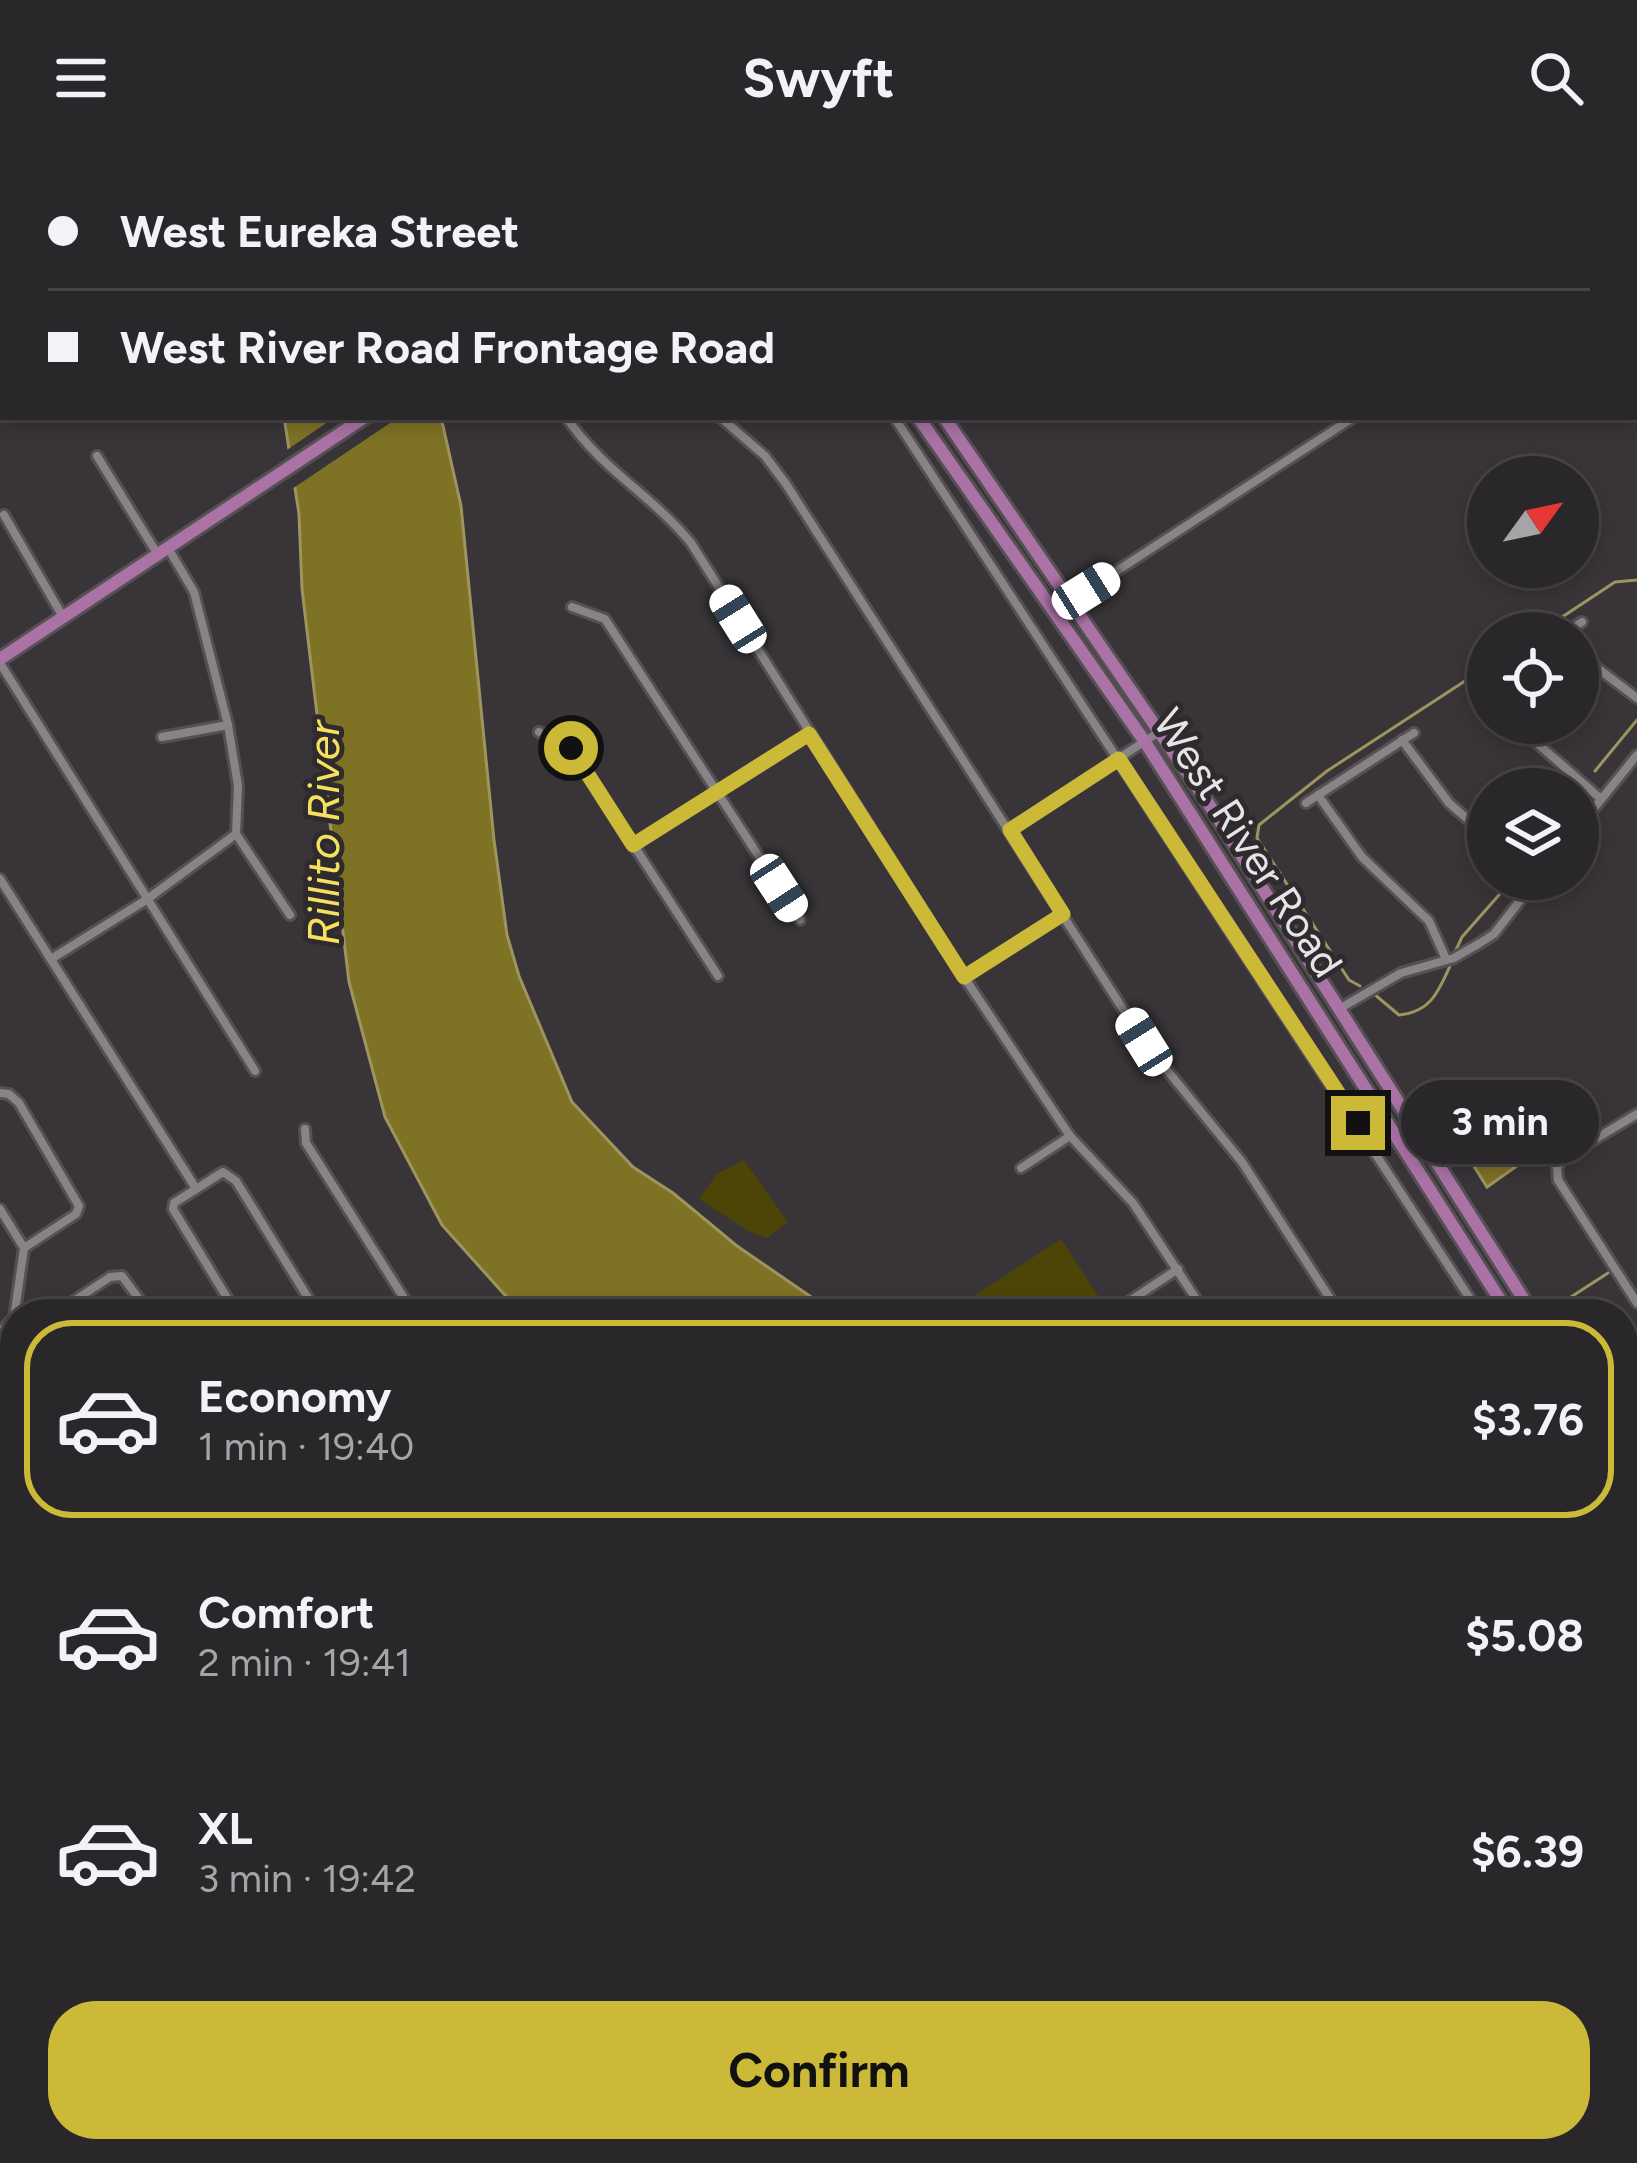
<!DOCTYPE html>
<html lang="en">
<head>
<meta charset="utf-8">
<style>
  body { margin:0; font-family:Figtree,sans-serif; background:#363336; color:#f1f3f6; height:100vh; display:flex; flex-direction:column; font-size:45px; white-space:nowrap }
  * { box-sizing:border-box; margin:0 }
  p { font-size:39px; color:#a5a5a8 }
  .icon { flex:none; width:66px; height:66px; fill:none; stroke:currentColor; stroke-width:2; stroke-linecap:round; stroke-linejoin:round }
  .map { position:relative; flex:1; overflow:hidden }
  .panel { position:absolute; left:0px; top:1143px; width:1638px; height:864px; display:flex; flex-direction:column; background:#2a272a; border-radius:48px 48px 0 0; box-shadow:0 6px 18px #0003,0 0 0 3px #464447 }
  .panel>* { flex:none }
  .guide { position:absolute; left:0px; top:0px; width:1638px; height:264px; box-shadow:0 6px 18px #0003,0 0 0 3px #464447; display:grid; align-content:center; height:264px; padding:0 48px; background:#2a272a }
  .needle { width:78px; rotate:57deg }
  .tools { position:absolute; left:1467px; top:300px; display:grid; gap:24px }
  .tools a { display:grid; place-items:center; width:132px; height:132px; border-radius:50%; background:#2a272a; box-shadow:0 6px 18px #0003,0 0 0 3px #464447; font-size:60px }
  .end { position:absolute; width:54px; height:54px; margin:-27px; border:15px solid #ccb938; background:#111; box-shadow:0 0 0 6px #111 }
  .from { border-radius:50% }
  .bubble { position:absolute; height:84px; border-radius:42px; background:#2a272a; box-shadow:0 6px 18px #0003,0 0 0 3px #464447; font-size:39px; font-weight:700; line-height:84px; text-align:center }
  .car { position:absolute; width:36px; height:72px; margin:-36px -18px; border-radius:15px; box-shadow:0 0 9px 3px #0007; background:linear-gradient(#fff 24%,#345 0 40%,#fff 0 76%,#345 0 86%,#fff 0) }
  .guide b { display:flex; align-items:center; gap:42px; height:114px; font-size:45px }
  .guide b+b { border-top:3px solid #464447 }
  .guide i { width:30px; height:30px; background:#f1f3f6 }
  ul { padding:21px 0 0; list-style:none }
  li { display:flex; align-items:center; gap:36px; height:198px; margin:0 24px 18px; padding:0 24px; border:6px solid transparent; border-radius:48px }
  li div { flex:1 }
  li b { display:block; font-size:45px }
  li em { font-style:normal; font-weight:700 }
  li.selected { border-color:#ccb938 }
  li>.icon { width:108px; height:108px; stroke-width:1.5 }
  .cta { display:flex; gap:24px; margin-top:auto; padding:24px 48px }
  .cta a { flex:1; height:138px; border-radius:48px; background:#ccb938; color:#111; font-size:48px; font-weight:700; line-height:138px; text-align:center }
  header { display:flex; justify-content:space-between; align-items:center; height:156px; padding:0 48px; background:#2a272a; font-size:54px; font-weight:700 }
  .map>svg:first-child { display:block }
  .green { fill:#4d4408 }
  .water { fill:#7e7225; stroke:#9e945f; stroke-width:3 }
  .pier { fill:#383438 }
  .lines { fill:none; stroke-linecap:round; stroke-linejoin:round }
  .stream { stroke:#9e945f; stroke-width:3 }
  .minor-casing { stroke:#545053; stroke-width:14 }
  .tertiary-casing { stroke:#545053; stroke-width:16 }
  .primary-casing { stroke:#545053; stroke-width:18 }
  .minor { stroke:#898388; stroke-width:8 }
  .tertiary { stroke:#898388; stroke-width:10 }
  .primary { stroke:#ab72a6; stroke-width:12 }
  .route { stroke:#ccb938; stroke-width:15 }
  .labels { text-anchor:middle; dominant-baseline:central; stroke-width:10; stroke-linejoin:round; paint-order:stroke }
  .street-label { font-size:42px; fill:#e7e4e7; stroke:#2e2a2e }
  .water-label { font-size:45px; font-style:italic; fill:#f5e15d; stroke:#2e2a2e }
</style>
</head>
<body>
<header><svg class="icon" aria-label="menu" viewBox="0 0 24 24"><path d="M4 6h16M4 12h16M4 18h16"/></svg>Swyft<svg class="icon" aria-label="search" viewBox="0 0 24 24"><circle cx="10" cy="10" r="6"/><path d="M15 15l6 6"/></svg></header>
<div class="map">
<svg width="1637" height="2007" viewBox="0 0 1637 2007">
  <rect width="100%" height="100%" fill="#383438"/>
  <g class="green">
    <polygon points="744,1004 788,1066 767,1082 748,1075 699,1043 717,1018"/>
    <polygon points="1061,1083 1110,1158 946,1158"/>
  </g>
  <g class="water">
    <polygon points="284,261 441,261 461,350 494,684 507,779 519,820 572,946 633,1011 673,1037 737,1090 836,1158 522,1158 442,1069 385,961 349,826 302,433 299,358"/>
    <polygon points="1513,972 1531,1000 1487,1031 1467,999"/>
    <polygon points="1392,1992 1555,1992 1559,2007 1400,2007"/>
  </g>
  <polygon class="pier" points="335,261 399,261 289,335 284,296"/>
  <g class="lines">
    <g class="stream">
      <polyline points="1538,477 1615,426 1637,424"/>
      <polyline points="1595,615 1637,564"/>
      <polyline points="1456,794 1462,781 1513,723"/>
      <polyline points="1360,830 1349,824 1257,682 1259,669 1327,615 1488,510"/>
      <path d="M1374,838L1399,859C1430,856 1438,837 1450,810"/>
      <polyline points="1557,1150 1608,1117"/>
    </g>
    <defs>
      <g id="minor">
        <polyline points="66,0 68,3"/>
        <polyline points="204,0 205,3"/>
        <polyline points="948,0 950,3"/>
        <polyline points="1151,0 1153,3"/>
        <polyline points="834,3 838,0"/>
        <polyline points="1203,3 1208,0"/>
        <polyline points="1440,3 1441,0"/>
        <polyline points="1629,3 1632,0"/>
        <polyline points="0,125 3,123"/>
        <polyline points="0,247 3,245"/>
        <path d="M566,261C602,314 653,340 691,387L964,821L1070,980L1133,1047L1206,1158"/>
        <polyline points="720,261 765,300 786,328 1144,886 1242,1006 1340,1158"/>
        <polyline points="894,261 1480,1158"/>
        <polyline points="97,300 158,399"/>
        <polyline points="4,359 63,461"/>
        <polyline points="168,392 194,436 228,569 238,630 236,678 290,759"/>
        <polyline points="1072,444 1354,261"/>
        <polyline points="572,451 605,463 800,764"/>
        <polyline points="1565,477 1582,466"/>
        <polyline points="1578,485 1596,511 1637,542"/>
        <polyline points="0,507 255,915"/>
        <polyline points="1474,538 1488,528"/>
        <polyline points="1514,567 1601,643"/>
        <polyline points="539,576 571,592 718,820"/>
        <polyline points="162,581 228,569"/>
        <polyline points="1402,584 1449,647 1488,681"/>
        <polyline points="1318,639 1362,701 1429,765 1446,803"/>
        <polyline points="1306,647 1414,577"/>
        <polyline points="1578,672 1637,599"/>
        <polyline points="1009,674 1159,576"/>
        <polyline points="633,689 809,578"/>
        <polyline points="0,723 195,1031"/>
        <polyline points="51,803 146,744 236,678"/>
        <polyline points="964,821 1063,758"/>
        <polyline points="1339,853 1401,817 1454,802 1480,787 1494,778 1537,723"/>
        <polyline points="0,937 9,938 19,947 79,1050 76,1058 24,1092"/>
        <polyline points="305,973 306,987 414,1158"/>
        <polyline points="1557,1011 1558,1024 1637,1147"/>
        <polyline points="1557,1011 1565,1001 1637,958"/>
        <polyline points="1021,1012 1070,980"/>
        <polyline points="0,1053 24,1092 14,1162"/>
        <polyline points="1116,1154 1178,1113"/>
        <polyline points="54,1158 110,1121 122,1120 150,1158"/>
        <polyline points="237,1158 173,1053 174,1047 223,1016 236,1025 318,1158"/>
        <polyline points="0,1176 14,1162"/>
        <polyline points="0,1205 15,1229"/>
        <polyline points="1623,1215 1637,1206"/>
        <polyline points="0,1335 15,1359"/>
        <polyline points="0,1527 15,1551"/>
        <polyline points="864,2007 882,1992"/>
        <polyline points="1303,2007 1314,1992"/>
      </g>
      <g id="tertiary">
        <polyline points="1616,0 1619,3"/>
        <polyline points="1635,14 1637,16"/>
        <polyline points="0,1808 15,1799"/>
        <polyline points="706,1992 716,2007"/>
      </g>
      <g id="primary">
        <polyline points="765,0 767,3"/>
        <polyline points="744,3 749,0"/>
        <polyline points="918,261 1145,586 1509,1158"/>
        <polyline points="944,261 1212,653 1533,1158"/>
        <polyline points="0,503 365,261"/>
        <polyline points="1623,1303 1637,1326"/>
        <polyline points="1623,1341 1637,1366"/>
        <polyline points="0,1885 15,1922"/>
        <polyline points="59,1992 68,2007"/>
      </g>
    </defs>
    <use href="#minor" class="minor-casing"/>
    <use href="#tertiary" class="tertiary-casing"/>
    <use href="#primary" class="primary-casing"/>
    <use href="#minor" class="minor"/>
    <use href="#tertiary" class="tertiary"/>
    <use href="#primary" class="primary"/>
  </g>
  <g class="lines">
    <polyline class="route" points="571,592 633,689 809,578 964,821 1063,758 1010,674 1119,603 1358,967"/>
  </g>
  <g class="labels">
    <g class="street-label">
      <text transform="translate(1248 687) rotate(57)">West River Road</text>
    </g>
    <g class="water-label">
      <text transform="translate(323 677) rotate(-90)">Rillito River</text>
    </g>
  </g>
</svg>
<div class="tools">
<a><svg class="needle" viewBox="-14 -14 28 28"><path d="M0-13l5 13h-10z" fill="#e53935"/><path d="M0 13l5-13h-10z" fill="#a5a5a8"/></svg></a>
<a><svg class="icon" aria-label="locate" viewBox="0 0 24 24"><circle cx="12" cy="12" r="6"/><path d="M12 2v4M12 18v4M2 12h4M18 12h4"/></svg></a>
<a><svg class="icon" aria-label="layers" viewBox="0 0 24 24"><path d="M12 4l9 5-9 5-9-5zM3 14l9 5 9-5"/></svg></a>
</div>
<i class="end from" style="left:571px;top:592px"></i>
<i class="end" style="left:1358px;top:967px"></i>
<div class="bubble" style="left:1401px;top:924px;width:198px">3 min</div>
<i class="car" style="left:1086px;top:435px;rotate:58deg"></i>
<i class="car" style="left:738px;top:463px;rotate:328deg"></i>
<i class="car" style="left:779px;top:732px;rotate:147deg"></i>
<i class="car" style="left:1144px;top:886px;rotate:328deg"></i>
<div class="guide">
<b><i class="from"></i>West Eureka Street</b>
<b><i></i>West River Road Frontage Road</b>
</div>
<section class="panel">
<ul>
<li class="selected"><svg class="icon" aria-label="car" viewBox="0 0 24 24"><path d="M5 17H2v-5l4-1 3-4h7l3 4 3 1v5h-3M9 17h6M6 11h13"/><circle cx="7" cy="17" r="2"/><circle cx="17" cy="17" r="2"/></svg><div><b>Economy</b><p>1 min · 19:40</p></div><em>$3.76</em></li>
<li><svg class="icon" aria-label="car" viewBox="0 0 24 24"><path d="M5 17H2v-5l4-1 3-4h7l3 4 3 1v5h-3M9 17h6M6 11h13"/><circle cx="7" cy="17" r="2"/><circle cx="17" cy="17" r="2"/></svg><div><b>Comfort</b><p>2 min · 19:41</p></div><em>$5.08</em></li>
<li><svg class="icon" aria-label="car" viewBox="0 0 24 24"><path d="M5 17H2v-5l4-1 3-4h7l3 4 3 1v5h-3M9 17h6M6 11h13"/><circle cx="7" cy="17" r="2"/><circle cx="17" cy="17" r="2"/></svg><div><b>XL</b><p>3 min · 19:42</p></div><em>$6.39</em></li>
</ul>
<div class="cta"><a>Confirm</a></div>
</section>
</div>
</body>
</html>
